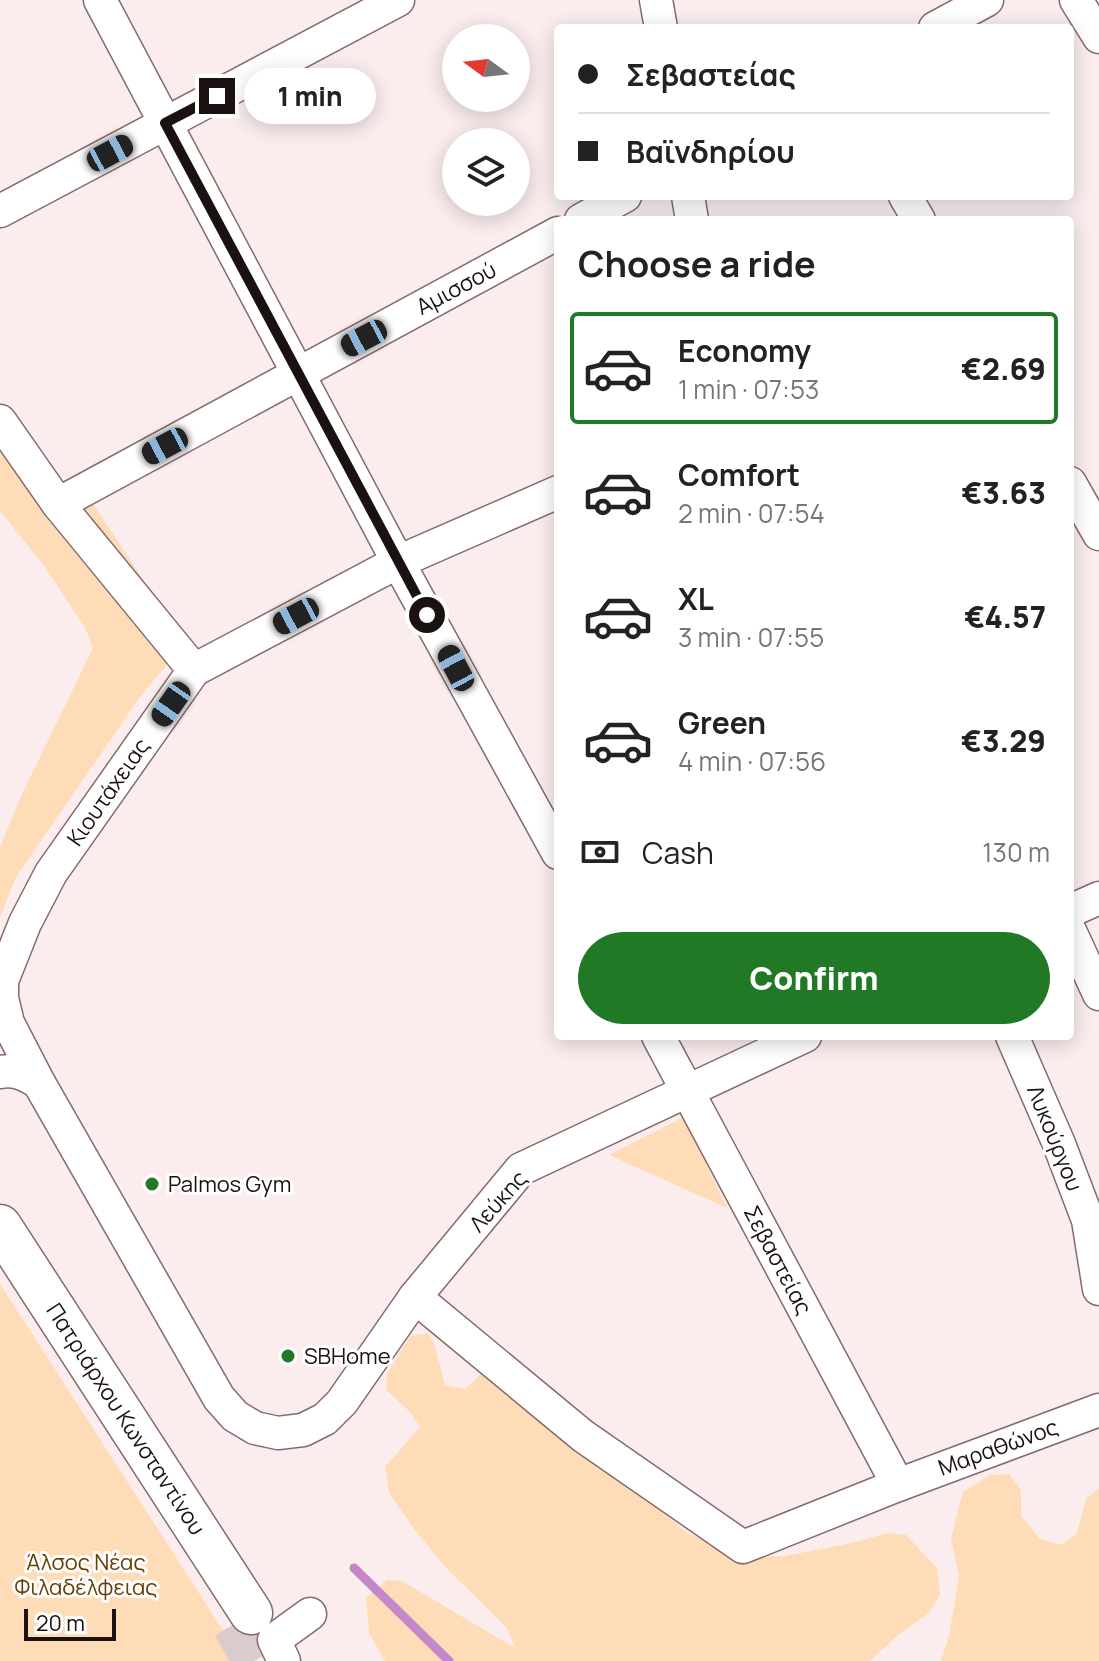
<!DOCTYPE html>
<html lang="en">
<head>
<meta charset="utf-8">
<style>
  body { margin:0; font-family:Manrope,sans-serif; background:#f6f6f6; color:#222; height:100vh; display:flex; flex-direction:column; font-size:30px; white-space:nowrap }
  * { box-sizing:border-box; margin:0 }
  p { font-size:26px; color:#767676 }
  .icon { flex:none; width:44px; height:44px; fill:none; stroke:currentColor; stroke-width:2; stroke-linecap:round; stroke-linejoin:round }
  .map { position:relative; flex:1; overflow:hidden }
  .sheet { position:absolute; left:554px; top:216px; width:520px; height:824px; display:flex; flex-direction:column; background:#fff; border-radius:8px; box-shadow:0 4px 20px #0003 }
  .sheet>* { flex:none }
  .top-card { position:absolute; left:554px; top:24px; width:520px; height:176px; border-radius:8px; box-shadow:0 4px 20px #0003; display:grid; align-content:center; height:176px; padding:0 24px; background:#fff }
  .needle { width:52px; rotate:285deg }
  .tools { position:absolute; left:442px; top:24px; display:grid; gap:16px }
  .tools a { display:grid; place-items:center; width:88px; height:88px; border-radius:50%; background:#fff; box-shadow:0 4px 20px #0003; font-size:40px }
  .scale { position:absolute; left:24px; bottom:20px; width:92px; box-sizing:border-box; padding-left:8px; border:4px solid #1c1111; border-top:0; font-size:22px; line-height:28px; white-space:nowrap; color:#1c1111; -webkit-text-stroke:6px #fefefe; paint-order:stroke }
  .end { position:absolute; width:36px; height:36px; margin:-18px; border:10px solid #1c1111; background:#fff; box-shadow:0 0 0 4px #fff }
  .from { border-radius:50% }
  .bubble { position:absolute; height:56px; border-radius:28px; background:#fff; box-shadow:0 4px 20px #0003; font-size:26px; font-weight:800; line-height:56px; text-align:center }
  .car { position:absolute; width:24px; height:48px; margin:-24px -12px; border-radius:10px; box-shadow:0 0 6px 2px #0007; background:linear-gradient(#222 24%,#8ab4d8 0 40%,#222 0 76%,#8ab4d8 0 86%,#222 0) }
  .top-card b { display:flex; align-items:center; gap:28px; height:76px; font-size:30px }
  .top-card b+b { border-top:2px solid #e0e0e0 }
  .top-card i { width:20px; height:20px; background:#222 }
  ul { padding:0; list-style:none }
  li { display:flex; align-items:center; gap:24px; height:112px; margin:0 16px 12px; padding:0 8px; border:4px solid transparent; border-radius:8px }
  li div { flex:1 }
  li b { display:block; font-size:30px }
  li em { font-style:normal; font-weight:800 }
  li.selected { border-color:#217825 }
  li>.icon { width:72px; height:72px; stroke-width:1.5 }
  h2 { padding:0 24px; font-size:36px; line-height:96px }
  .pay { display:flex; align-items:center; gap:20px; height:88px; padding:0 24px; font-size:30px }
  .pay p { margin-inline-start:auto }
  .primary-button { display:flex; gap:16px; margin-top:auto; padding:16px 24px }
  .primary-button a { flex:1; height:92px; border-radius:48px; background:#217825; color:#fff; font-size:32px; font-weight:800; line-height:92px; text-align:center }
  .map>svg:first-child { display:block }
  .green { fill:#ffdcb8 }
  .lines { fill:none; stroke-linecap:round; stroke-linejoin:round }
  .stream { stroke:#c687c8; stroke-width:9 }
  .major-tunnel { stroke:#dacccc; stroke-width:42; stroke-dasharray:42 21; stroke-linecap:butt }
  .minor-casing { stroke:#876a6b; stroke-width:35 }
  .major-casing { stroke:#876a6b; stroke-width:45 }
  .minor { stroke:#fff; stroke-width:32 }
  .major { stroke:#fff; stroke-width:42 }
  .route { stroke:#1c1111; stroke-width:10 }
  .poi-dot { fill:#217825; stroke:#fefefe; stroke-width:3 }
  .labels { text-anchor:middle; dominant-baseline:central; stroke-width:6; stroke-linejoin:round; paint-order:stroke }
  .street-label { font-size:22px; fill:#1c1111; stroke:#fefefe }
  .poi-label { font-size:22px; fill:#1c1111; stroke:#fefefe; text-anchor:start }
  .park-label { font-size:22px; fill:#683e03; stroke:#fefefe }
</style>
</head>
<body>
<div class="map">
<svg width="1099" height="1661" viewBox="0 0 1099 1661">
  <rect width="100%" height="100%" fill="#fbeded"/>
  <g class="green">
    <polygon points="0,440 53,518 93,504 185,643 140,697 16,877 0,918 0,847 23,792 93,648 86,630 46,568 0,511"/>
    <polygon points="684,1117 727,1208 609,1155"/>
    <polygon points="0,1284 228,1638 240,1661 0,1661"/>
    <polygon points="428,1333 434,1343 445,1385 465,1389 484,1371 689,1534 730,1550 755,1557 785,1556 852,1543 888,1533 906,1535 937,1568 940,1595 929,1613 898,1635 870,1661 385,1661 369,1633 366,1598 387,1580 402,1581 515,1648 507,1628 448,1570 414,1529 389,1493 385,1467 420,1427 410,1412 386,1390 387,1374 410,1336"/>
    <polygon points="1009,1474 1021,1490 1021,1516 1039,1538 1061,1545 1077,1533 1086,1499 1099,1488 1099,1661 941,1661 949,1636 959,1576 951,1539 963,1492 990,1475"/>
  </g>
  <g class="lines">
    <polyline class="stream" points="354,1568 449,1661"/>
    <polyline class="major-tunnel" points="233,1625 254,1661"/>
    <defs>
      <g id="minor">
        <polyline points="100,0 398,562 558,853"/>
        <polyline points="656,0 661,28"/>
        <polyline points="1076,0 1099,37"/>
        <polyline points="935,28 987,0"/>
        <polyline points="688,196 692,220"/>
        <polyline points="905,196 919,220"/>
        <polyline points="0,211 398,0"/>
        <polyline points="581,220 625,196"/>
        <polyline points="0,421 58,504 194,670"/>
        <polyline points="1070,483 1099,534"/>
        <polyline points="58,504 558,233"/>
        <polyline points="1070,911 1099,898"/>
        <polyline points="1070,931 1099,994"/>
        <polyline points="2,982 2,998 8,1023 39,1083 219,1398 235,1416 255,1428 278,1433 303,1430 325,1419 342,1402 415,1297 521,1169 805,1036"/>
        <polyline points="0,986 25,923 51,873 194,670 398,562 558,492"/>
        <polyline points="658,1036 898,1485"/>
        <polyline points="1012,1036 1059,1144 1088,1220 1099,1289"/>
        <path d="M0,1072C15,1069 27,1075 39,1083"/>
        <polyline points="415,1297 583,1436 743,1547 898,1485 1099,1410"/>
        <polyline points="284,1661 274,1640 310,1614"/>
      </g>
      <polyline id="major" points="0,1226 251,1613"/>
    </defs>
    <use href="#minor" class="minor-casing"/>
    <use href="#major" class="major-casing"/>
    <use href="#minor" class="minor"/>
    <use href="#major" class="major"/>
  </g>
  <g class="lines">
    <polyline class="route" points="217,96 165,123 427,615"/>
  </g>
  <g class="poi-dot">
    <circle cx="152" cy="1184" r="8"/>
    <circle cx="288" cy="1356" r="8"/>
  </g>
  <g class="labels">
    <g class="street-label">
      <text transform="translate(456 288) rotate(-28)">Αμισσού</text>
      <text transform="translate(108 792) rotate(-55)">Κιουτάχειας</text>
      <text transform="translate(1055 1138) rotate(68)">Λυκούργου</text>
      <text transform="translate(498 1201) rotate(-48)">Λεύκης</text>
      <text transform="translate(778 1260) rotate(62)">Σεβαστείας</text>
      <text transform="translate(126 1419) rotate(57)">Πατριάρχου Κωνσταντίνου</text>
      <text transform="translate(998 1447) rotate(-20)">Μαραθώνος</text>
    </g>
    <g class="poi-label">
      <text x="168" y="1184">Palmos Gym</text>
      <text x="304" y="1356">SBHome</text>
    </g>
    <g class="park-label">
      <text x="86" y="1562">Άλσος Νέας<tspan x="86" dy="25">Φιλαδέλφειας</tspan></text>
    </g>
  </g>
</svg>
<div class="tools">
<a><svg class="needle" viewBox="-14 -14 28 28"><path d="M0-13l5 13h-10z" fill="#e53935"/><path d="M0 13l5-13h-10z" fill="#767676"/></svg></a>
<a><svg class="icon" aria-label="layers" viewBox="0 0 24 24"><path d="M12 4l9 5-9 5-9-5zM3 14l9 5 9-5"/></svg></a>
</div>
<div class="scale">20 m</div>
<i class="end from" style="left:427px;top:615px"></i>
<i class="end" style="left:217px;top:96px"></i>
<div class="bubble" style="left:244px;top:68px;width:132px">1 min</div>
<i class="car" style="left:110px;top:153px;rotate:62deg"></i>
<i class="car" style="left:364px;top:338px;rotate:242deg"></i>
<i class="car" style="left:165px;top:446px;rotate:242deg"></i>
<i class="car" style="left:296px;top:616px;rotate:242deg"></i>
<i class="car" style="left:456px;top:668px;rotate:332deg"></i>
<i class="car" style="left:171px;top:704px;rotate:215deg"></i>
<div class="top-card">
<b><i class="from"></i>Σεβαστείας</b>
<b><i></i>Βαϊνδηρίου</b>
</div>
<section class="sheet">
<h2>Choose a ride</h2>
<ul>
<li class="selected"><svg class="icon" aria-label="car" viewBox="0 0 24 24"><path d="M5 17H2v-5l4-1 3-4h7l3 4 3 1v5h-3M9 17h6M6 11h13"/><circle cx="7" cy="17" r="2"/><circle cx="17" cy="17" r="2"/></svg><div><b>Economy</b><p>1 min · 07:53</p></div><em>€2.69</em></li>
<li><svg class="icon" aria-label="car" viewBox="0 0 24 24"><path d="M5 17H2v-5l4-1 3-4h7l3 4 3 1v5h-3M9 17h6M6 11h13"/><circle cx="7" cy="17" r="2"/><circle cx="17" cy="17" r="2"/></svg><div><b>Comfort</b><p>2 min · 07:54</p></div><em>€3.63</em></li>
<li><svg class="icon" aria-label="car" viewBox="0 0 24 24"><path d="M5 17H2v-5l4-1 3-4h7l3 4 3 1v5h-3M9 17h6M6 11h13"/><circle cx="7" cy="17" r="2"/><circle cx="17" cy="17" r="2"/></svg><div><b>XL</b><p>3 min · 07:55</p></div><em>€4.57</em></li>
<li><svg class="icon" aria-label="car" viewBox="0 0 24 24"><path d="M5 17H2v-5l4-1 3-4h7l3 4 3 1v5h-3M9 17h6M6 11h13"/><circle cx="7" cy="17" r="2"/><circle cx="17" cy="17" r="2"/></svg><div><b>Green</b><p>4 min · 07:56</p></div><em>€3.29</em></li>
</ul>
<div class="pay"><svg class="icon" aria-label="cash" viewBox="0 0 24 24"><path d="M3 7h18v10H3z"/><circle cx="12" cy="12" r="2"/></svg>Cash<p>130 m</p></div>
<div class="primary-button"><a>Confirm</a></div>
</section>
</div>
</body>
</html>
